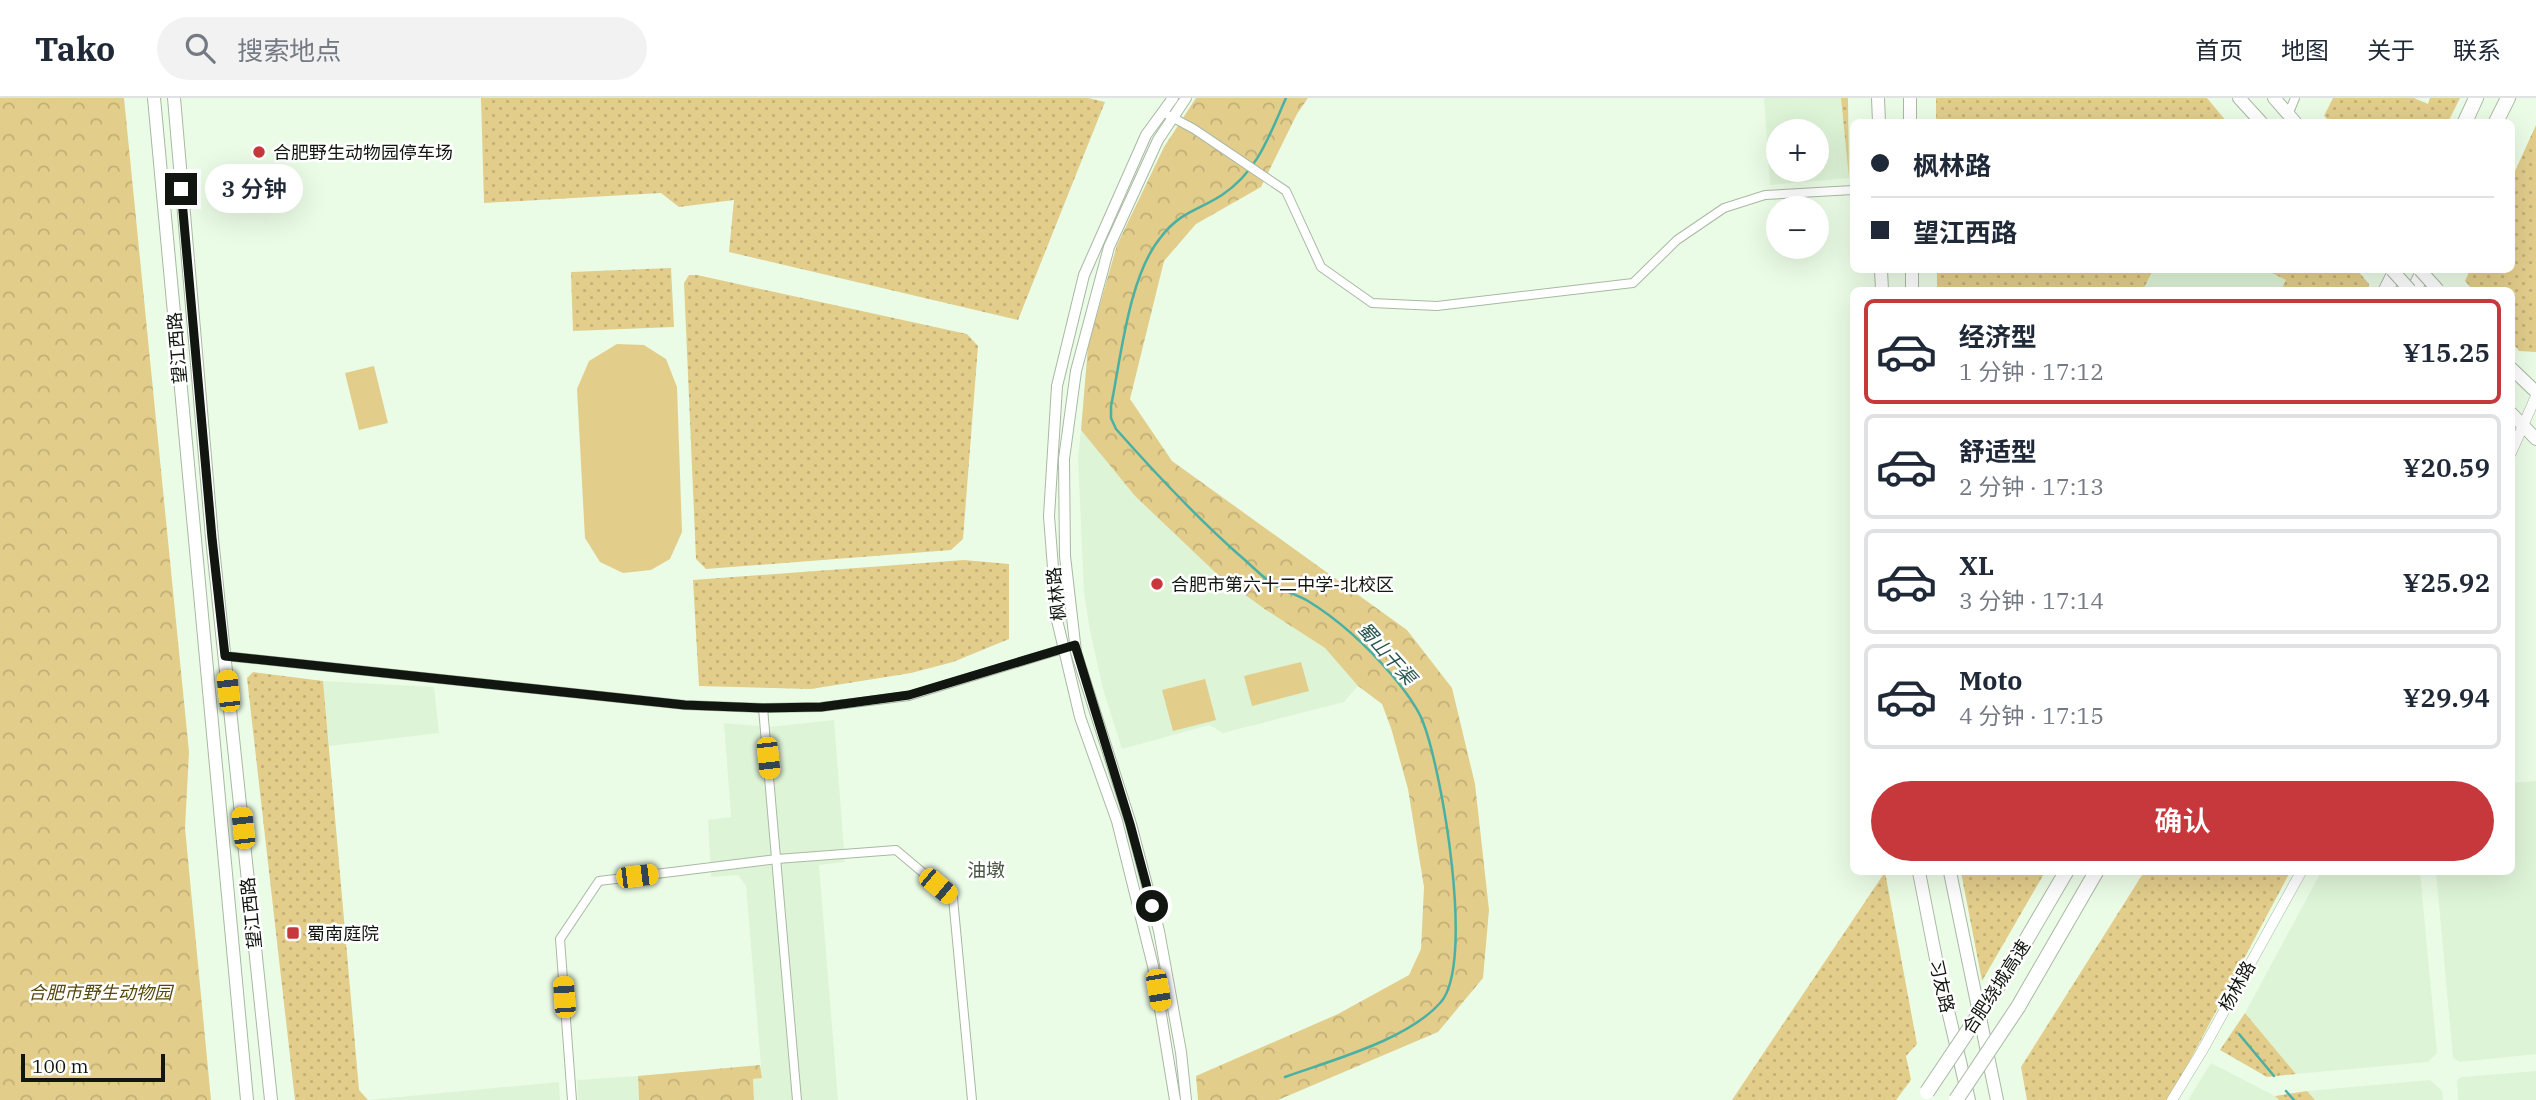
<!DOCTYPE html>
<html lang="zh">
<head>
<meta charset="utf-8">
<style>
  body { margin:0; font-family:"IBM Plex Serif","Noto Sans SC",serif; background:#f2f2f3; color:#1f2937; height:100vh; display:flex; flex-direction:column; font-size:26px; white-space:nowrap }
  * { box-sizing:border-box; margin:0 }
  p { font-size:23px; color:#747a83 }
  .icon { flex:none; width:38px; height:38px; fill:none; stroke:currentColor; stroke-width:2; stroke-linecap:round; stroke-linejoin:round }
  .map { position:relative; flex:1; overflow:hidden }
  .side { position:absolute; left:1850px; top:189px; width:665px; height:588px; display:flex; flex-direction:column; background:#fff; border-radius:10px; box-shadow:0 7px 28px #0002 }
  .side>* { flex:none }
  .top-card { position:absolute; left:1850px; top:21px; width:665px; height:154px; border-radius:10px; box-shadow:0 7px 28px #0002; display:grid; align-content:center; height:154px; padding:0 21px; background:#fff }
  .fabs { position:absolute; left:1766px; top:21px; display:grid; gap:14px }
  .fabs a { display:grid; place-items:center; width:63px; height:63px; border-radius:50%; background:#fff; box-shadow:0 7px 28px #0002; font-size:35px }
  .scale { position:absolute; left:21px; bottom:18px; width:144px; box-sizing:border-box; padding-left:7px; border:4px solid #111710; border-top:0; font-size:19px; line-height:24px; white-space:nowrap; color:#111710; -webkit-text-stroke:5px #fff; paint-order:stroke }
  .end { position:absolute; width:32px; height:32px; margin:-16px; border:9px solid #111710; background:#fff; box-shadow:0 0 0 4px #fff }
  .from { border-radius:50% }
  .bubble { position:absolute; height:49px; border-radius:24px; background:#fff; box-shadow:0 7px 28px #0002; font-size:23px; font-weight:600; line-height:49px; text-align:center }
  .car { position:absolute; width:21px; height:42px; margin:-21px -10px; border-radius:9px; box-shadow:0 0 5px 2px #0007; background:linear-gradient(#f5c518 24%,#345 0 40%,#f5c518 0 76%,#345 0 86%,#f5c518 0) }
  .top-card b { display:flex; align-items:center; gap:24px; height:66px; font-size:26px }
  .top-card b+b { border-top:2px solid #e0e1e3 }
  .top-card i { width:18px; height:18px; background:#1f2937 }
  ul { padding:12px 0 0; list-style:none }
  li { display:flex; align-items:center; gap:21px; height:105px; margin:0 14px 10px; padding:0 7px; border:4px solid #e0e1e3; border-radius:10px }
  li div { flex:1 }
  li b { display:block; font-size:26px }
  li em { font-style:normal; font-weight:600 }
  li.active { border-color:#c7383c }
  li>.icon { width:63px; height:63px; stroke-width:1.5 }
  .primary-button { display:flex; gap:14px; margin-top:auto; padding:14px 21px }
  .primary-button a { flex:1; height:80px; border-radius:42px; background:#c7383c; color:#fff; font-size:28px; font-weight:600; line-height:80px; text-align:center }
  header { display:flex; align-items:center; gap:42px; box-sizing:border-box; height:98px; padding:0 35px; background:#fff; border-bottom:2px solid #e0e1e3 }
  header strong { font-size:33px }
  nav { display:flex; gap:38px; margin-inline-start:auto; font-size:24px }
  .search { width:490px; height:63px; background:#f2f2f3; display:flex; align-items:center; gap:18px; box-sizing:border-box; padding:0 24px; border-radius:38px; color:#747a83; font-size:26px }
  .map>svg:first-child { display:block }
  .built { fill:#def4d7; fill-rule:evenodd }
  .grass { fill:url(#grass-dots) }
  .forest { fill:url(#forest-crowns) }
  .pitch { fill:#e2cd8b }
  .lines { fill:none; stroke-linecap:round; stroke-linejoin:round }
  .stream { stroke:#49b1a4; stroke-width:2.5 }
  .minor-casing { stroke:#a9b8a4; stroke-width:10 }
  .tertiary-casing { stroke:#a9b8a4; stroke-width:11 }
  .secondary-casing { stroke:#a9b8a4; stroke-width:12 }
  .primary-casing { stroke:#a9b8a4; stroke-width:14 }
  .motorway-casing { stroke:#a9b8a4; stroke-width:16 }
  .minor { stroke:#fff; stroke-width:8 }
  .tertiary { stroke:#fff; stroke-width:10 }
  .secondary { stroke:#fff; stroke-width:10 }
  .primary { stroke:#fff; stroke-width:12 }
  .motorway { stroke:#fff; stroke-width:14 }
  .primary-bridge-casing { stroke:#a9b8a4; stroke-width:14; stroke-linecap:butt }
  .motorway-bridge-casing { stroke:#a9b8a4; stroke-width:16; stroke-linecap:butt }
  .primary-bridge { stroke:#fff; stroke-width:12 }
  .motorway-bridge { stroke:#fff; stroke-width:14 }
  .route { stroke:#111710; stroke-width:9 }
  .poi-dot { fill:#c7383c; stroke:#fff; stroke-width:2.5 }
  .labels { text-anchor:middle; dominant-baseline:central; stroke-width:5; stroke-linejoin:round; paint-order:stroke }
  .poi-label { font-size:18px; fill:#111710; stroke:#fff; text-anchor:start }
  .street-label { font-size:18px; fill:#111710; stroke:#fff }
  .park-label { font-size:18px; font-style:italic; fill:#58480c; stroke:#fff }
  .water-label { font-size:19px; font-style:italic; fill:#28554e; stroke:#fff }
  .neighbourhood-label { font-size:19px; fill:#4a5745; stroke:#fff }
</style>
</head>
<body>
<header>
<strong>Tako</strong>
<div class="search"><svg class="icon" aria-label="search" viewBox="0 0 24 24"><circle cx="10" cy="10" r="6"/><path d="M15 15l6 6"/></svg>搜索地点</div>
<nav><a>首页</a><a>地图</a><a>关于</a><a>联系</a></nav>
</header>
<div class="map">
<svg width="2536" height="1002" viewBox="0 0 2536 1002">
  <defs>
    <pattern id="grass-dots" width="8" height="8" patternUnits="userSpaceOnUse" patternTransform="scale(1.75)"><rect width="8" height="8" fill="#e2cd8b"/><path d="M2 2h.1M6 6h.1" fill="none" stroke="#c1af77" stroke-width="1.8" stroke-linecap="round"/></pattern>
    <pattern id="forest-crowns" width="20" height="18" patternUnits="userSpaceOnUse" patternTransform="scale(1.75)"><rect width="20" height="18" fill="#e2cd8b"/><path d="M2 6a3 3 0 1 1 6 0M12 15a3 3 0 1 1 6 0" fill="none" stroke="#c1af77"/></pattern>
  </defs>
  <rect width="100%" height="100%" fill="#ebfce6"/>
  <g class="built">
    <path d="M1764,0H1841L1849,80L1770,87ZM1778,33H1816V72H1778Z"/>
    <polygon points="2153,172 2266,172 2286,182 2281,192 2143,192"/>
    <polygon points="1081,332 1135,398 1218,477 1266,512 1325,550 1358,588 1344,604 1223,635 1209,627 1122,651 1103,591 1090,533 1084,495 1078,360"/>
    <polygon points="323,583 434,589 439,635 329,648"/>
    <polygon points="834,622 845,764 819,767 838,1002 754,1002 753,981 762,980 746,788 738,777 711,779 708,722 731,719 724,625 769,629"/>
    <polygon points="2536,683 2536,956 2460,964 2453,960 2436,774 2511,774 2511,685"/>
    <polygon points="2321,774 2420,774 2437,955 2428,964 2296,976 2245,915"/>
    <polygon points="2211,965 2275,998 2279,1002 2188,1002"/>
    <polygon points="2536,973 2536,1002 2458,1002 2457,983 2461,979"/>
    <polygon points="638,978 639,1002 578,1002 577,982"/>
    <polygon points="2430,982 2442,993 2443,1002 2315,1002 2307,993"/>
    <polygon points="559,984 560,1002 367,1002"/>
  </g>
  <g class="grass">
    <polygon points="481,0 1088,0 1105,4 1018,222 729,154 734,102 679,109 661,95 484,105"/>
    <polygon points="1841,0 1848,0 1849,80"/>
    <polygon points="1936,0 2207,0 2227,24 1936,24"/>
    <polygon points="2333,0 2414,0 2428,6 2430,0 2460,0 2448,24 2330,24 2324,18"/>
    <polygon points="2536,27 2536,254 2519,253 2511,243 2511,192 2473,192 2465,183 2470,172 2511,172 2511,82"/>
    <polygon points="671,170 674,229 573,233 571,174"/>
    <polygon points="1937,172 2153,172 2143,192 1937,192"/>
    <polygon points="2266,172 2357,172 2369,186 2369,192 2281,192 2286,182"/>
    <polygon points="689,177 697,177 967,236 978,248 963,441 951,452 706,471 696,461 684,185"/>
    <polygon points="964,462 1009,466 1009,541 953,564 911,575 811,591 699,588 693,482"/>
    <polygon points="253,574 323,583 359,992 368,1002 295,1002 247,580"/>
    <polygon points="1885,774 1917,946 1906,958 1911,982 1896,1002 1732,1002"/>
    <polygon points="1961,774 2045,774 1982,883"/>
    <polygon points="2144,774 2290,774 2169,1002 2027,1002 2021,969"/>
    <polygon points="2245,915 2296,976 2267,979 2220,952"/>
    <polygon points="2307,993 2315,1002 2279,1002 2275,998"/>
  </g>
  <g class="forest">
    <polygon points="0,0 124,0 189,654 185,730 211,1002 0,1002"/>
    <polygon points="1196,0 1308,0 1297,16 1261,89 1196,126 1164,163 1130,301 1172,363 1407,532 1452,590 1475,686 1489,812 1483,880 1438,934 1278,1002 1198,1002 1196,978 1338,916 1409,877 1421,851 1424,789 1408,691 1391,630 1382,606 1358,588 1325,550 1266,512 1218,477 1135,398 1081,332 1088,248 1117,147 1164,49"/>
    <polygon points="760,967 762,980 753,981 754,1002 639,1002 638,978"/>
  </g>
  <g class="pitch">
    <polygon points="617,246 644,247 666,261 677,289 682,434 670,461 651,472 623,475 600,464 585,440 577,291 589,263"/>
    <polygon points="374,268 388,325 359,332 345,275"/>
    <polygon points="1301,564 1309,593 1252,608 1244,578"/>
    <polygon points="1205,581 1216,622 1173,633 1162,592"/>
  </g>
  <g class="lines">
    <g class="stream">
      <polyline points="2239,936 2274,978"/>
      <path d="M1285,979C1332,962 1408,942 1441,904C1475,864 1442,673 1423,624C1417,608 1402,589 1391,576C1367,548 1339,522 1308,503C1295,496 1281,492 1270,484C1259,476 1249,465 1238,456C1194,417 1155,375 1116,331L1111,320V308C1121,259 1129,177 1161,139C1180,114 1197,113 1222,97C1258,73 1269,38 1286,0"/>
      <polyline points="2286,993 2294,1002"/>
    </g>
    <defs>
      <g id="minor">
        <polyline points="1168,17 1194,31 1286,93 1321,169 1372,205 1437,208 1633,185 1677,142 1724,110 1765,97 1853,92"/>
        <polyline points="2288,17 2295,0"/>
        <polyline points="225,558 685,607 763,610 821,609 909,598 1069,549"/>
        <polyline points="763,610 797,1002"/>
        <polyline points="572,1002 560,841 599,783 777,761 896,752 953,800 972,1002"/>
      </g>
      <g id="tertiary">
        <polyline points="2511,355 2536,298"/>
        <polyline points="2172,1002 2202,953 2301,774"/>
      </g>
      <g id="secondary">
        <polyline points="1173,0 1146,37 1084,177 1057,288 1049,418 1057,522 1080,619 1117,723 1153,868 1175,1002"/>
        <polyline points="1186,0 1158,42 1109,149 1076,273 1064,361 1065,458 1076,554 1131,726 1159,833 1181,954 1186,1002"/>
      </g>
      <g id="primary">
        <polyline points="154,0 247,1002"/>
        <polyline points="174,0 212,440 271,1002"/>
        <polyline points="1878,0 1879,24"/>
        <polyline points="1910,0 1910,24"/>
        <polyline points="2239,0 2261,24"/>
        <polyline points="2274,0 2295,24"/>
        <polyline points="1881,172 1882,192"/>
        <polyline points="1912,172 1912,192"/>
        <polyline points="2511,270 2536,294"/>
        <polyline points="2511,315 2536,341"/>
        <polyline points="1919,774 1936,861 1969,1002"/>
        <polyline points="1950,774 1997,1002"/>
      </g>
      <g id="motorway">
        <polyline points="2465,24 2476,0"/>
        <polyline points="2496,24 2508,0"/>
        <polyline points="2386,192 2396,172"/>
        <polyline points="2414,192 2424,172"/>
        <polyline points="2008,873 2066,774"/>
        <polyline points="2018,909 2096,774"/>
      </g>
    </defs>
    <use href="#minor" class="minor-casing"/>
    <use href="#tertiary" class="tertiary-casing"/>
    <use href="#secondary" class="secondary-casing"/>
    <use href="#primary" class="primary-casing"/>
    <use href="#motorway" class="motorway-casing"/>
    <use href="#minor" class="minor"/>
    <use href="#tertiary" class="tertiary"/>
    <use href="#secondary" class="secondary"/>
    <use href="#primary" class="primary"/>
    <use href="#motorway" class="motorway"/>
    <defs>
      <g id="primary-bridge">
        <polyline points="2392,172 2410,192"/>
        <polyline points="2420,172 2438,192"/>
      </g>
      <g id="motorway-bridge">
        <polyline points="1927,994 2008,873"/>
        <polyline points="1956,1002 2018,909"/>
      </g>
    </defs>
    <use href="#primary-bridge" class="primary-bridge-casing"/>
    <use href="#motorway-bridge" class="motorway-bridge-casing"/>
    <use href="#primary-bridge" class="primary-bridge"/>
    <use href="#motorway-bridge" class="motorway-bridge"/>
  </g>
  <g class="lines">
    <polyline class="route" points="181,91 212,440 225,558 685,607 763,610 821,609 909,597 1075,547 1130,726 1152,808"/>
  </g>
  <g class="poi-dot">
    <circle cx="259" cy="54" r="7"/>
    <circle cx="1157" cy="486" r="7"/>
    <rect x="286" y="828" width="14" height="14" rx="3.5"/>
  </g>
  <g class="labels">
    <g class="poi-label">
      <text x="273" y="54">合肥野生动物园停车场</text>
      <text x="1171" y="486">合肥市第六十二中学-北校区</text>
      <text x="307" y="835">蜀南庭院</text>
    </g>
    <g class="street-label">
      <text transform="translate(177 250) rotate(-95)">望江西路</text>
      <text transform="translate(1056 496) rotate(-96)">枫林路</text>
      <text transform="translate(251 815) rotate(-96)">望江西路</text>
      <text transform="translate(1942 888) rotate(77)">习友路</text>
      <text transform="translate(2237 888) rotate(-61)">杨林路</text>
      <text transform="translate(1996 889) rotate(-57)">合肥绕城高速</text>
    </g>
    <g class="park-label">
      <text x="100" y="894">合肥市野生动物园</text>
    </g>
    <g class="water-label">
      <text transform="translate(1387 555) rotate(48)">蜀山干渠</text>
    </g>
    <g class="neighbourhood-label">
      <text x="986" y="772">油墩</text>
    </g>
  </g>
</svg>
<div class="fabs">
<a>+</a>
<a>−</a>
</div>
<div class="scale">100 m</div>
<i class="end from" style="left:1152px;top:808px"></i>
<i class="end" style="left:181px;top:91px"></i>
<div class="bubble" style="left:205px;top:66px;width:98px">3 分钟</div>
<i class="car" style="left:228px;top:593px;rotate:354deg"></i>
<i class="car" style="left:768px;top:660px;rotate:174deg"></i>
<i class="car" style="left:243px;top:730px;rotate:354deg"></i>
<i class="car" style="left:637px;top:778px;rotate:83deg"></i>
<i class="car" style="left:938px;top:788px;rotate:130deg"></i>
<i class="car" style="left:1158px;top:892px;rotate:170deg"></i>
<i class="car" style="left:564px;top:899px;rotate:356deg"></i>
<div class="top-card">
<b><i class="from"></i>枫林路</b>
<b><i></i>望江西路</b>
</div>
<section class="side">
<ul>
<li class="active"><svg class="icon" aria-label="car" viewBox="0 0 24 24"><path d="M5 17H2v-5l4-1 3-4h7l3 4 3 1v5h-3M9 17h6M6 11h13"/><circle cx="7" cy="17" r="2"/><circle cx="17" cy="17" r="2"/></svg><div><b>经济型</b><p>1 分钟 · 17:12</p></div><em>¥15.25</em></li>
<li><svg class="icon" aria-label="car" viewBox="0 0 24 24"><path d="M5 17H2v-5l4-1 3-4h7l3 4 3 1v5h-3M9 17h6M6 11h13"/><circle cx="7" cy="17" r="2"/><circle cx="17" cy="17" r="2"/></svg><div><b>舒适型</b><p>2 分钟 · 17:13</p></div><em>¥20.59</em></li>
<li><svg class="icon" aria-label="car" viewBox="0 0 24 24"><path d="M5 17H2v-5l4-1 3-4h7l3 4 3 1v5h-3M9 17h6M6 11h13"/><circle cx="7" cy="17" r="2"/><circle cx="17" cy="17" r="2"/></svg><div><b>XL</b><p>3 分钟 · 17:14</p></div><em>¥25.92</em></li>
<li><svg class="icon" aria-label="car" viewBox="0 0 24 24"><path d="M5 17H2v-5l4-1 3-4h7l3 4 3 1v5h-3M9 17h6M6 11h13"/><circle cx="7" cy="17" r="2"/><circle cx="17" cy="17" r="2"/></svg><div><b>Moto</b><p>4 分钟 · 17:15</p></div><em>¥29.94</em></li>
</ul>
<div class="primary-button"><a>确认</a></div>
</section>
</div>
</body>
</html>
